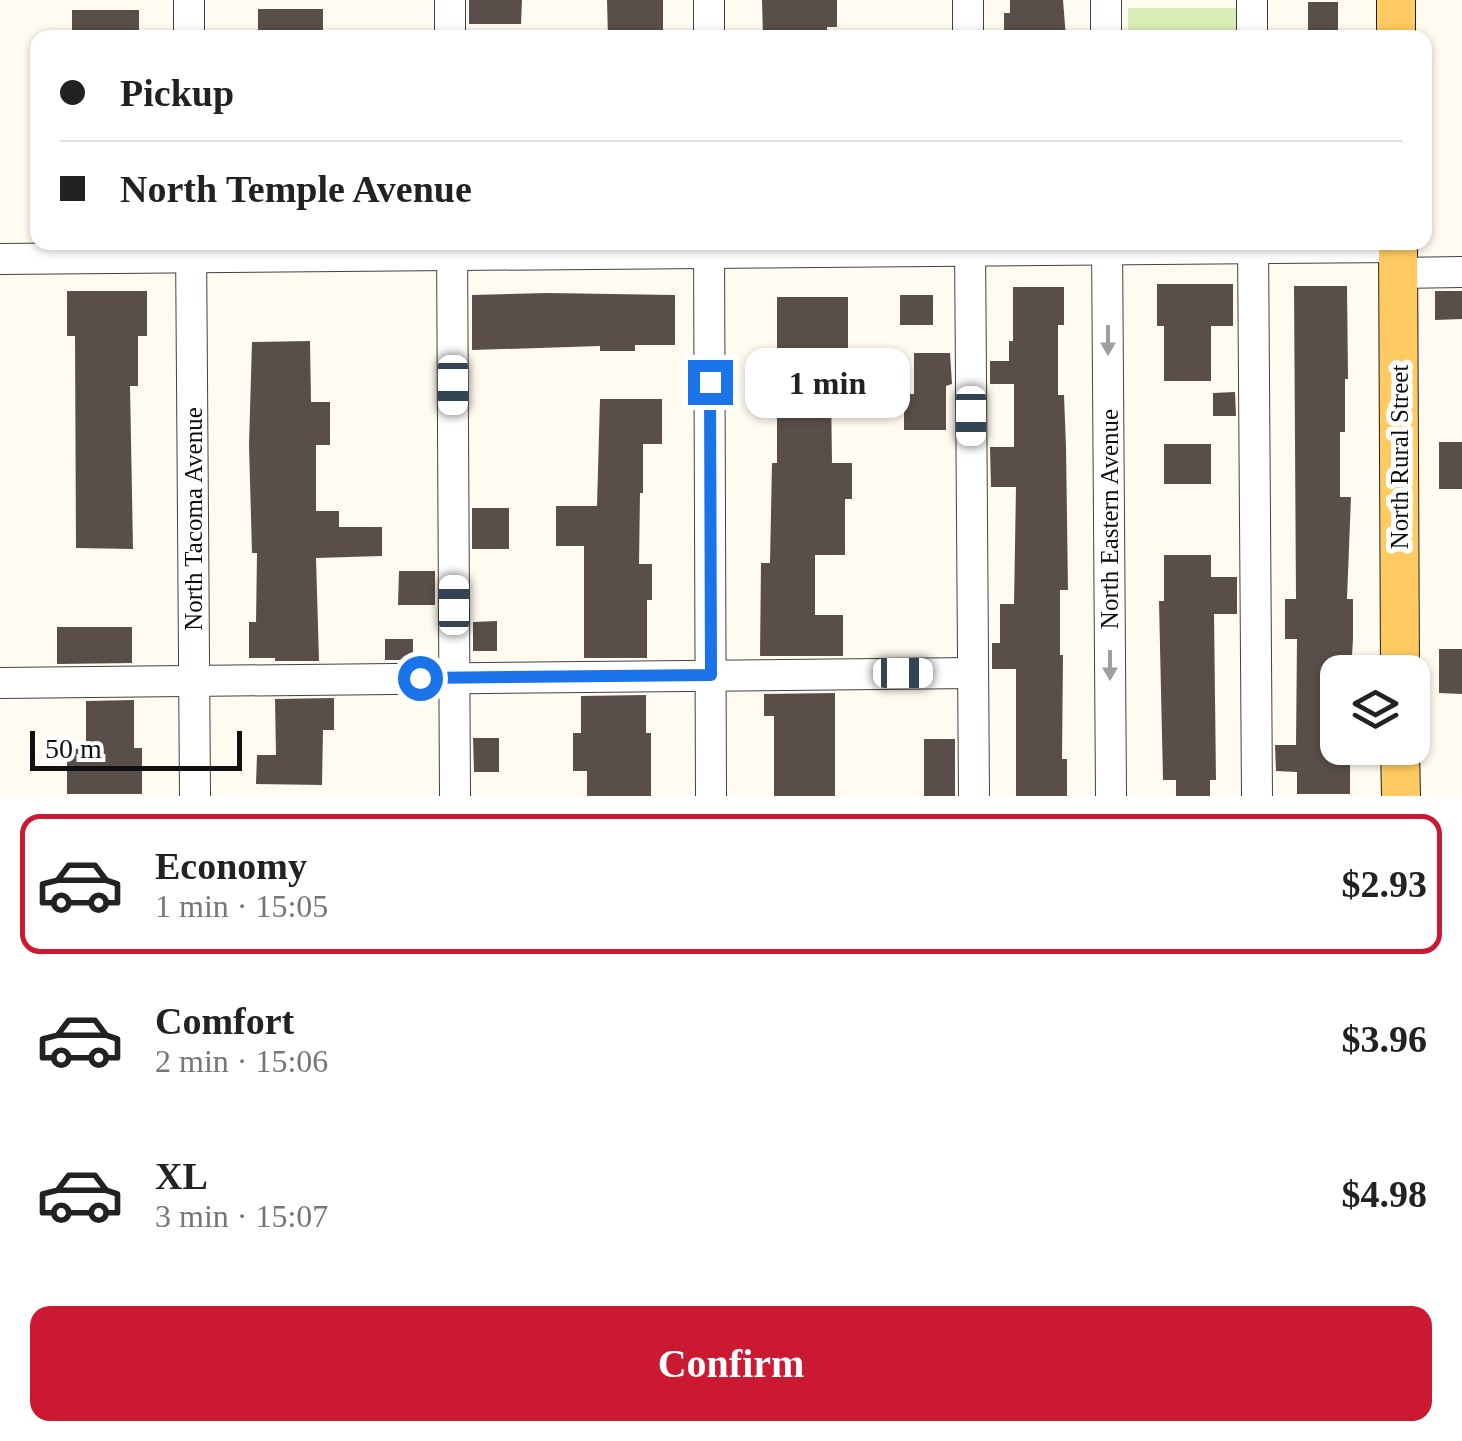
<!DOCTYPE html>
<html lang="en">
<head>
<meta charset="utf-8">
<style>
  body { margin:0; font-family:Georgia,serif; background:#f6f6f6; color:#222; height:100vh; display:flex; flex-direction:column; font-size:38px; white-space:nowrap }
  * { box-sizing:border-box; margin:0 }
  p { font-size:32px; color:#767676 }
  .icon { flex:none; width:55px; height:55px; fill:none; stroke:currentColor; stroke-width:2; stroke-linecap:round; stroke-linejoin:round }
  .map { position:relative; height:796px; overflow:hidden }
  .side { display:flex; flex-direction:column; background:#fff; flex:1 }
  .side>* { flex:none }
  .guide { position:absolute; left:30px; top:30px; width:1402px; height:220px; border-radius:20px; box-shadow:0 2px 8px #0004; display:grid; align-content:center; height:220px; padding:0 30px; background:#fff }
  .tools { position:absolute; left:1320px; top:655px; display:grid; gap:20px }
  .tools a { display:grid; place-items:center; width:110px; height:110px; border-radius:20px; background:#fff; box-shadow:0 2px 8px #0004; font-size:50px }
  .scale { position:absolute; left:30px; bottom:25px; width:212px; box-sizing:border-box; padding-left:10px; border:5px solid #0f0f0f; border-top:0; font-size:28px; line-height:35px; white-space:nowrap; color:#0f0f0f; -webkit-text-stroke:8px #fff; paint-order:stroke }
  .end { position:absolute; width:45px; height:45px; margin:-22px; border:12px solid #1a73e8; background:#fff; box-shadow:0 0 0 5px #fff }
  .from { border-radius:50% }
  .bubble { position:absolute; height:70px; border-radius:20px; background:#fff; box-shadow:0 2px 8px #0004; font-size:32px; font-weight:700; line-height:70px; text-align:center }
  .car { position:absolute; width:30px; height:60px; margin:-30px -15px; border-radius:12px; box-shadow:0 0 8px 2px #0007; background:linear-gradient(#fff 24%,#345 0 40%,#fff 0 76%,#345 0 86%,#fff 0) }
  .guide b { display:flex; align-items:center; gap:35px; height:95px; font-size:38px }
  .guide b+b { border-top:2px solid #e0e0e0 }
  .guide i { width:25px; height:25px; background:#222 }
  ul { padding:18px 0 0; list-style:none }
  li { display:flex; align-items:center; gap:30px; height:140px; margin:0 20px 15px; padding:0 10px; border:5px solid transparent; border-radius:20px }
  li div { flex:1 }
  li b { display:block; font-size:38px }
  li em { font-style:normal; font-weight:700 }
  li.current { border-color:#cc1932 }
  li>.icon { width:90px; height:90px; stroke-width:1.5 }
  .cta { display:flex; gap:20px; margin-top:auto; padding:20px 30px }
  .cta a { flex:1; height:115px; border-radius:20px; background:#cc1932; color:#fff; font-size:40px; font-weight:700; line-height:115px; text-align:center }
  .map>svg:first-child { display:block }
  .green { fill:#d8eeb6 }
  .building { fill:#594e4a }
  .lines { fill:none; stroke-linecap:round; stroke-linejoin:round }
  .minor-casing { stroke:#424242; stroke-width:32 }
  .major-casing { stroke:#202020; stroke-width:40 }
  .minor { stroke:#fff; stroke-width:30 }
  .major { stroke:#ffca61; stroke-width:38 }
  .oneway { fill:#9f9f9f }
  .route { stroke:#1a73e8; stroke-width:12 }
  .labels { text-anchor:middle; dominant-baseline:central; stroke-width:10; stroke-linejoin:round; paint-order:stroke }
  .street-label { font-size:25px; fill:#0f0f0f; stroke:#fff }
</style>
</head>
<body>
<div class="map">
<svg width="1462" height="796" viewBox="0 0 1462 796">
  <rect width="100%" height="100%" fill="#fffbf1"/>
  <polygon class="green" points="1128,8 1239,8 1239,37 1128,38"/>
  <g class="building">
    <polygon points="469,0 522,0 521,24 469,24"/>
    <polygon points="607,0 663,0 663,38 608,38"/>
    <polygon points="762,0 837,0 837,27 827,27 827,38 763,38"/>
    <polygon points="1010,0 1063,0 1066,38 1004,38 1004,13 1010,13"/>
    <rect x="1308" y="2" width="30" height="36"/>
    <rect x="258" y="9" width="65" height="29"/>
    <rect x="72" y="10" width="67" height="28"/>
    <polygon points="1157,284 1233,284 1233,326 1211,326 1211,381 1164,381 1164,326 1157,326"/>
    <polygon points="1294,286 1347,286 1348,379 1345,379 1345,432 1340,432 1340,497 1351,497 1347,599 1353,599 1353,639 1351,672 1338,672 1338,756 1350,756 1350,794 1297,794 1297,772 1276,771 1275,745 1296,745 1297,639 1285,639 1285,599 1296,599"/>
    <polygon points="1013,287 1064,287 1064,325 1058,325 1058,395 1064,395 1066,447 1068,590 1060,590 1060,655 1063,655 1062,759 1067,759 1067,796 1016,796 1016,669 992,669 992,643 1000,643 1000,604 1014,604 1016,487 991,487 990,447 1014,447 1014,384 990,384 990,361 1009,361 1009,341 1013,341"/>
    <polygon points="67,291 147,291 147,336 138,336 138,386 130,386 133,549 76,548 75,336 67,336"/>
    <polygon points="1435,291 1462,291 1462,319 1435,320"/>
    <polygon points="548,293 675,295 675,345 635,345 635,351 600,351 600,346 472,350 472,295"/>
    <rect x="900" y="295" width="33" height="30"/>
    <polygon points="777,297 848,297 848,389 831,389 832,463 852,463 852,499 845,499 845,555 815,555 815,615 843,615 843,656 760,656 761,563 770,563 772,463 777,463"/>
    <polygon points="310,341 311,402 330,402 330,445 316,445 316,511 339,511 339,527 382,527 382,556 316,558 319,661 275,661 275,658 249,658 249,622 256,622 257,553 252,553 249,445 252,342"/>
    <polygon points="914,353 950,353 952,384 946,386 946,430 904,430 904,394 914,394"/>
    <polygon points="1235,392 1236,416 1213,416 1213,393"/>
    <polygon points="600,399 662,399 662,444 643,444 643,493 640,493 639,564 652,564 652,600 647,600 647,658 584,658 584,546 556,546 556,506 597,506"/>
    <rect x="1439" y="442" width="23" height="47"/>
    <rect x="1164" y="444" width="47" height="40"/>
    <rect x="472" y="508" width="37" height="41"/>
    <polygon points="1164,555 1211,555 1211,577 1237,577 1237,614 1214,614 1216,780 1210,780 1210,796 1176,796 1176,780 1163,780 1159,601 1164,601"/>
    <polygon points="399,571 435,571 435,605 398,605"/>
    <polygon points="497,621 497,651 473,651 473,622"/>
    <polygon points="57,627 132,627 132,663 57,664"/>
    <rect x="385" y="639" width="28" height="21"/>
    <polygon points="1439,649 1462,649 1462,694 1439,693"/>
    <polygon points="835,693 835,796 774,796 774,716 764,716 764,694"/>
    <polygon points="646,695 646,733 651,733 651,796 587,796 587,771 573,771 573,733 581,733 581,696"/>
    <polygon points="334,698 334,730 323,730 322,785 256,784 257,755 276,755 275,699"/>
    <polygon points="134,700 134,748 142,748 142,794 67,794 67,748 86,748 86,701"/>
    <polygon points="473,738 499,738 499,772 474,772"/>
    <rect x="924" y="739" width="31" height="57"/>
  </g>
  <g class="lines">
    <defs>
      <g id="minor">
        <polyline points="189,0 189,38"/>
        <polyline points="450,0 450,38"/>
        <polyline points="709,0 709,38"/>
        <polyline points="968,0 968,38"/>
        <polyline points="1106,0 1106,38"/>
        <polyline points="1252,0 1252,38"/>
        <polyline points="191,242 195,796"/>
        <polyline points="452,242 455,796"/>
        <polyline points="709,242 711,796"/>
        <polyline points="970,242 974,796"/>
        <polyline points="1107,242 1111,796"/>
        <polyline points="1253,242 1257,796"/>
        <polyline points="0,259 1398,247"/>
        <polyline points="1398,273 1462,272"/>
        <polyline points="0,683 973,673"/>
      </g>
      <g id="major">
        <polyline points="1396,0 1396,38"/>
        <polyline points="1398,242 1400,672"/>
        <polyline points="1400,748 1401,796"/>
      </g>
    </defs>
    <use href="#minor" class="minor-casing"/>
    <use href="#major" class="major-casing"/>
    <use href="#minor" class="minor"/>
    <use href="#major" class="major"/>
  </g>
  <defs><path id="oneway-solid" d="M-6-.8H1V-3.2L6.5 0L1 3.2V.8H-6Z" transform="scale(2.5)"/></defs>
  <g class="oneway">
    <use href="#oneway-solid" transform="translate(1108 340) rotate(90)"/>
    <use href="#oneway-solid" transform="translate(1110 665) rotate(90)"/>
  </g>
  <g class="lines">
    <polyline class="route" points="420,678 711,675 710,382"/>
  </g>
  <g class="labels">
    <g class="street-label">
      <text transform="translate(1399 457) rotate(-90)">North Rural Street</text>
      <text transform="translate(193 519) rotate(-90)">North Tacoma Avenue</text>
      <text transform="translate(1109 519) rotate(-90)">North Eastern Avenue</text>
    </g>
  </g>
</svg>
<div class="tools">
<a><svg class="icon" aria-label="layers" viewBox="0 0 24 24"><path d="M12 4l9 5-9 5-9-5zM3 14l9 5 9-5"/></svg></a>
</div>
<div class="scale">50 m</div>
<i class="end from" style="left:420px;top:678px"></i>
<i class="end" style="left:710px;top:382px"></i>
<div class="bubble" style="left:745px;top:348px;width:165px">1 min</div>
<i class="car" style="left:453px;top:385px;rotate:180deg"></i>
<i class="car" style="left:971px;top:416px;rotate:180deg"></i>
<i class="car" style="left:454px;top:605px;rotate:0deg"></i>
<i class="car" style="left:903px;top:673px;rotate:90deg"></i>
<div class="guide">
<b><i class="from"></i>Pickup</b>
<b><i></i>North Temple Avenue</b>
</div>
</div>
<section class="side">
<ul>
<li class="current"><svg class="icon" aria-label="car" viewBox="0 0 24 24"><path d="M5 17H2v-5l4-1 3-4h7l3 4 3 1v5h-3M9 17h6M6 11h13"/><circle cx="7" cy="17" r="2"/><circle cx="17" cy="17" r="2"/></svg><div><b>Economy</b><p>1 min · 15:05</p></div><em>$2.93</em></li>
<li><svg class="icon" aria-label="car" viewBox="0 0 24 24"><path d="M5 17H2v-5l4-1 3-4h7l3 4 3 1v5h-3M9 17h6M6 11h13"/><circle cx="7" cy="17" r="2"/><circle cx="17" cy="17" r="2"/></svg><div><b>Comfort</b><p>2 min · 15:06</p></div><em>$3.96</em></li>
<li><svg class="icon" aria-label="car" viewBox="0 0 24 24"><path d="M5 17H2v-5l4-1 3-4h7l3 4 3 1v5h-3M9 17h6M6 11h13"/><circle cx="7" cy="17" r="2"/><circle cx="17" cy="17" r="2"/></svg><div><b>XL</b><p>3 min · 15:07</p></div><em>$4.98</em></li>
</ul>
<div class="cta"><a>Confirm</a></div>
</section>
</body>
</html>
